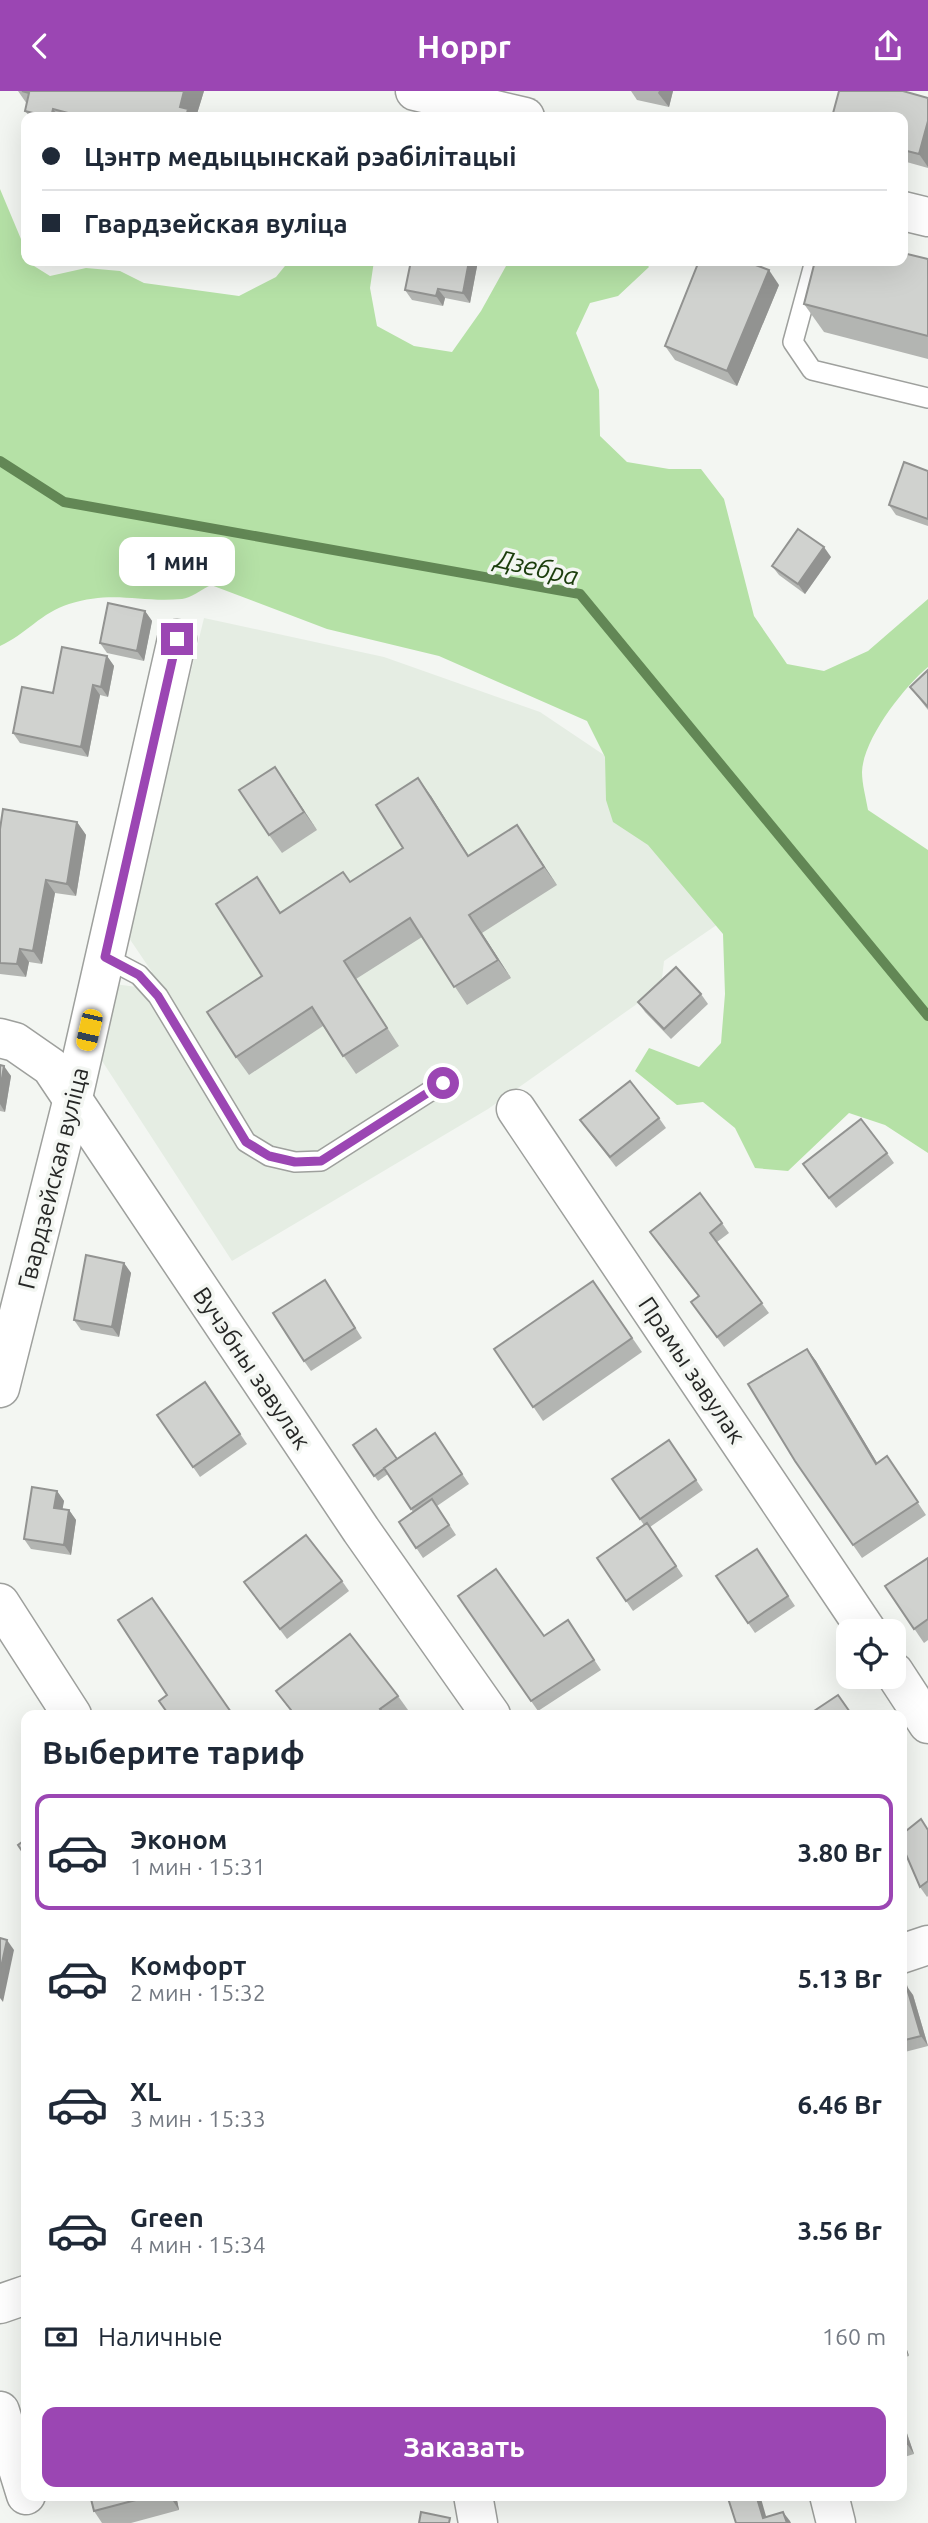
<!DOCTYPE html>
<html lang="ru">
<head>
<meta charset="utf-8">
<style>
  body { margin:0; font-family:Ubuntu,sans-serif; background:#f2f2f3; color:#1f2937; height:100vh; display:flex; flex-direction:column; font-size:26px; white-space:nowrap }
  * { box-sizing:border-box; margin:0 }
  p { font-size:23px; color:#747a83 }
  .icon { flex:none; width:38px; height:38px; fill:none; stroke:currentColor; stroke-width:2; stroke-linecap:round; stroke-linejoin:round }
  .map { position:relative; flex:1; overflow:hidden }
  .panel { position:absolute; left:21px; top:1619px; width:886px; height:791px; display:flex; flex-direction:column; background:#fff; border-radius:14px; box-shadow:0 7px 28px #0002 }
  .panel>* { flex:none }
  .top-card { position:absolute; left:21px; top:21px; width:887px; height:154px; border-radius:14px; box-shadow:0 7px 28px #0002; display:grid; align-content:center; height:154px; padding:0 21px; background:#fff }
  .buttons { position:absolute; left:836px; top:1528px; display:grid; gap:14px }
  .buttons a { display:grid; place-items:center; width:70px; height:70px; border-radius:14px; background:#fff; box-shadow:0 7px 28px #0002; font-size:35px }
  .end { position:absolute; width:32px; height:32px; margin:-16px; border:9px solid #9b46b3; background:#fff; box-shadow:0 0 0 4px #fff }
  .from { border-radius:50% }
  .bubble { position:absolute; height:49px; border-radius:14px; background:#fff; box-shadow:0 7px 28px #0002; font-size:23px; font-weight:700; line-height:49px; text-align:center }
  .car { position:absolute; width:21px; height:42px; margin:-21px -10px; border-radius:9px; box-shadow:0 0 5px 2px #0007; background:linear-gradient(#f5c518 24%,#345 0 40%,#f5c518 0 76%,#345 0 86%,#f5c518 0) }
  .top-card b { display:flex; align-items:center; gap:24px; height:66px; font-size:26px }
  .top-card b+b { border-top:2px solid #e0e1e3 }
  .top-card i { width:18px; height:18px; background:#1f2937 }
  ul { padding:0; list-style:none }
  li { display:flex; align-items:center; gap:21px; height:116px; margin:0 14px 10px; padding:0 7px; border:4px solid transparent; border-radius:14px }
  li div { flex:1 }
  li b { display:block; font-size:26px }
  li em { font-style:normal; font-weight:700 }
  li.on { border-color:#9b46b3 }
  li>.icon { width:63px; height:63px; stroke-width:1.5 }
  h2 { padding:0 21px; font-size:32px; line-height:84px }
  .pay { display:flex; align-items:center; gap:18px; height:77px; padding:0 21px; font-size:26px }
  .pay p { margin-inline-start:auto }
  .cta { display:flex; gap:14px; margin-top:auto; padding:14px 21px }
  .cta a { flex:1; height:80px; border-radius:14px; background:#9b46b3; color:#fff; font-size:28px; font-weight:700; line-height:80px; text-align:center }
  header { display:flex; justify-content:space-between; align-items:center; height:91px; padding:0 21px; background:#9b46b3; color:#fff; font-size:32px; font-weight:700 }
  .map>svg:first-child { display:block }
  .built { fill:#e5ede3 }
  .green { fill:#b5e1a6 }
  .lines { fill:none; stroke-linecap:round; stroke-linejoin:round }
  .stream { stroke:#628755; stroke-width:10 }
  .lane-casing { stroke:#9ea09d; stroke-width:22 }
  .street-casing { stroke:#9ea09d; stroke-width:41 }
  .lane { stroke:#fff; stroke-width:19 }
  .street { stroke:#fff; stroke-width:38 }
  .wall { fill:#b3b5b2 }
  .shaded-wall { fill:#929391 }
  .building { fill:#d0d2cf; stroke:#929391; stroke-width:2 }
  .route { stroke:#9b46b3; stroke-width:9 }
  .labels { text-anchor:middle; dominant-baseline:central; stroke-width:7; stroke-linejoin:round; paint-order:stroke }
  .street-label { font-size:24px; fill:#262726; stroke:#f3f6f2 }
  .water-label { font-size:26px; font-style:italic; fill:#1b3d0c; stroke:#f3f6f2 }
</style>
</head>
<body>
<header><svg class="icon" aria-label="back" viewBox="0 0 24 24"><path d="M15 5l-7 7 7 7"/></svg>Hoppr<svg class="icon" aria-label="share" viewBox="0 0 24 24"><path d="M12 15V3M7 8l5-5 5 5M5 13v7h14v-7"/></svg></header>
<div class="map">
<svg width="928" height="2432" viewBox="0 0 928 2432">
  <rect width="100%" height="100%" fill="#f3f6f2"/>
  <polygon class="built" points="204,527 384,566 540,621 668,707 740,818 664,870 661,896 488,1018 232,1170 93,956 114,893 137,896 152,881 127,844"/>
  <path class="green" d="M0,98L26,160V170L50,185L86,177L120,180L144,192L239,205L276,186L289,170H374L370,197L377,235L414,255L452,261L481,220L506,175L527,170H644L649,176L618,205L590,212L576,242L599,299L600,345L627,371L669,378H701L724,408L754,525L787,573L824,580L868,560L928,508V576C904,596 863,648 862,681C862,693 866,707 868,719L928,759V1062L885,1034L849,1022L788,1080L755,1077L735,1037L703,1011L677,1014L635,980L649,957L699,976L721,952L725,903L723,843L648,754L613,731L606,709L605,666L587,630L439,565L327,538L211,494C202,498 191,507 182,508C140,512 114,499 69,513C42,521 25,544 0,555Z"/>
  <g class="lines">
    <polyline class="stream" points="0,370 64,411 580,503 928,925"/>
    <defs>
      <g id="lane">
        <polyline points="815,170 793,251 812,279 928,307"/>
        <polyline points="105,866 139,884 158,905 246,1051 269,1065 295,1071 321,1070 443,992"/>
      </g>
      <g id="street">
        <polyline points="415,0 525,26"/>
        <polyline points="903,120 928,126"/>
        <polyline points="0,947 15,951 51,976 361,1439 491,1624"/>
        <polyline points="516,1018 867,1540"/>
        <polyline points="0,1297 72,1011 177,548"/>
        <polyline points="0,1512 72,1624"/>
        <polyline points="894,1581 928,1633"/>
        <polyline points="901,1863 928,1854"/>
        <polyline points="0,2213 26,2204"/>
        <polyline points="0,2320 26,2404"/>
        <polyline points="473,2404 478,2432"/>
        <polyline points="829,2404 836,2432"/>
      </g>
    </defs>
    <use href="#lane" class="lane-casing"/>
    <use href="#street" class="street-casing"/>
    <use href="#lane" class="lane"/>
    <use href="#street" class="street"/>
  </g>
  <g class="wall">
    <polygon points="18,0 204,0 196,26 30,26 25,20 27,13"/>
    <polygon points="631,0 673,0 669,16 637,9"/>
    <polygon points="928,7 928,77 903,70 903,26"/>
    <polygon points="928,168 928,268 824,241 804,213"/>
    <polygon points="411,170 478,170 470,212 445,207 443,215 412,209 405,199"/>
    <polygon points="779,194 737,295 675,269 665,255"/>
    <polygon points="928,380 928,435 896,424 889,414"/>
    <polygon points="831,466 805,503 779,484 772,475"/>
    <polygon points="145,520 152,530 144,570 107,562 100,552"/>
    <polygon points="107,565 114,575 108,606 100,604 88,666 20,652 13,642 53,602"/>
    <polygon points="928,579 928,619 910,596"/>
    <polygon points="287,694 317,739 282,762 269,744"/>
    <polygon points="431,705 468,765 517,734 557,794 482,842 511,887 467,914 422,846 356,888 399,955 356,983 323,935 249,984 236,966 262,885 269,804 280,821 350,791 403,757"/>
    <polygon points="77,731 86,744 76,805 55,802 42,873 29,871 26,886 0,883 0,738"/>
    <polygon points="701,903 708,913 671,948 645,921 638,911"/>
    <polygon points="0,974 11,985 5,1021 0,1020"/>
    <polygon points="659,1027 666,1037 616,1076 580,1029"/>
    <polygon points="887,1062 894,1072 836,1117 810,1083"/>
    <polygon points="722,1132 729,1142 717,1151 769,1222 724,1256 691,1211 699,1206 657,1151"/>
    <polygon points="124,1172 131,1182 119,1246 81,1239 74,1229"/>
    <polygon points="325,1189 362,1247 311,1280 304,1270"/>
    <polygon points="593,1190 642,1261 543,1330 494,1258"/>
    <polygon points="807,1258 816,1270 877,1372 887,1365 926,1424 862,1467 795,1370"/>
    <polygon points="205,1291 247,1353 200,1386 157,1324"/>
    <polygon points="435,1342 469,1393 437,1415 456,1444 423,1467 399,1431 413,1421 388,1383 378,1390 353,1354 397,1368"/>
    <polygon points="669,1349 703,1399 650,1436 683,1485 633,1520 597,1467 644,1434 612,1388"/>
    <polygon points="57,1400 64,1410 62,1418 69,1419 76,1429 71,1464 31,1458 24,1448"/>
    <polygon points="757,1458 795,1515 755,1542 716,1485"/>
    <polygon points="928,1467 928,1549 924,1552 885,1495"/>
    <polygon points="342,1490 349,1500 287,1548 244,1491"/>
    <polygon points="458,1505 544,1545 568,1529 601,1579 538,1620"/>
    <polygon points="276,1600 398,1605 408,1619 402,1624 294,1624"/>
    <polygon points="928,1739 928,1805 927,1806 920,1796"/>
    <polygon points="901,1896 913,1904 928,1955 901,1962"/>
    <polygon points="901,2240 909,2265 901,2267"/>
    <polygon points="901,2325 914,2363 901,2367"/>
    <polygon points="90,2404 176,2404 179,2419 131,2432 102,2432 94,2420"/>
  </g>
  <g class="shaded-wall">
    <polygon points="184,0 204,0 196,26 186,26 180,16"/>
    <polygon points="659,0 673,0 669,16 658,2"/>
    <polygon points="53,18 59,26 51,26"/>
    <polygon points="928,30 928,76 919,63"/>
    <polygon points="469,170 478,170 470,212 463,202"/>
    <polygon points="769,179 779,194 737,295 727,280"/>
    <polygon points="438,198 445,207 443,215 436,205"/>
    <polygon points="824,456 831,466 805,503 798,493"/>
    <polygon points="145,520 152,530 144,570 137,560"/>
    <polygon points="107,565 114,575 108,606 101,596"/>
    <polygon points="93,594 100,604 88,666 81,656"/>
    <polygon points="275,676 317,739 304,721"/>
    <polygon points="418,687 431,705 480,783 468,765"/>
    <polygon points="77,731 86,744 76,805 67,793"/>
    <polygon points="517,734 557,794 544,776"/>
    <polygon points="46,789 55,802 42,873 33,860"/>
    <polygon points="469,824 482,842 511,887 498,869"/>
    <polygon points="20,858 29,871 26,886 17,873"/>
    <polygon points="4,975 11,985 5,1021 0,1013 0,999"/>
    <polygon points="124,1172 131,1182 119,1246 112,1236"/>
    <polygon points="807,1258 816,1270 885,1385 876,1373"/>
    <polygon points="57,1400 64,1410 61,1427 54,1417"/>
    <polygon points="69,1419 76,1429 71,1464 64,1454"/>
    <polygon points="7,1849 14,1859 3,1911 0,1907 0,1881"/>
    <polygon points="906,1894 913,1904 928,1955 921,1945"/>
    <polygon points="901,2240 909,2265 901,2253"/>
    <polygon points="901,2325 914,2363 907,2353 901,2336"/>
    <polygon points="169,2404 176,2404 179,2419"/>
    <polygon points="756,2404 760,2404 768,2432 763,2427"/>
    <polygon points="783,2421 790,2430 791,2432 787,2432"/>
  </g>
  <g class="building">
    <polygon points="22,0 184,0 180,16 188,18 186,26 83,26 53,18 51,26 49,26 25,20 29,2"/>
    <polygon points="839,0 903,0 928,7 928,30 919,63 903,59 903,26 832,26"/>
    <polygon points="903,162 928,168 928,245 804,213 815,170 903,170"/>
    <polygon points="411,170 469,170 463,202 438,198 436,205 405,199"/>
    <polygon points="699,170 745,170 769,179 727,280 665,255"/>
    <polygon points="904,371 928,380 928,428 889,414"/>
    <polygon points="798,438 824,456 798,493 772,475"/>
    <polygon points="108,512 145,520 137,560 100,552"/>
    <polygon points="62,556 107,565 101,596 93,594 81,656 13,642 22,596 53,602"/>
    <polygon points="928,579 928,616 910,596"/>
    <polygon points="275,676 304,721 269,744 239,699"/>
    <polygon points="418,687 468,765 517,734 544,776 469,824 498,869 454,896 410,827 344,870 387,937 343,965 312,916 236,966 207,921 262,885 216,813 257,786 280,822 343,781 350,791 403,757 376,714"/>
    <polygon points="3,718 77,731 67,793 46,789 33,860 20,858 17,873 0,872 0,738"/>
    <polygon points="676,876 701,903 664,938 638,911"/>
    <polygon points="0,974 4,975 0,999"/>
    <polygon points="630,990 659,1027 610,1066 580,1029"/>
    <polygon points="861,1028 887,1062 829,1107 803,1073"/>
    <polygon points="700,1102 722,1132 710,1142 762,1212 717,1246 691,1211 699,1205 650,1141"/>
    <polygon points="86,1164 124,1172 112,1236 74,1229"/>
    <polygon points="325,1189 355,1237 304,1270 273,1222"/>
    <polygon points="593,1190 632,1247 533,1316 494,1258"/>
    <polygon points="807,1258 876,1373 887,1365 918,1411 853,1454 795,1370 748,1293"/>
    <polygon points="205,1291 240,1343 193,1376 157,1324"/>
    <polygon points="376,1338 397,1368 374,1385 353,1354"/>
    <polygon points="435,1342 462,1383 411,1418 384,1377"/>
    <polygon points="669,1349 696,1389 640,1428 612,1388"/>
    <polygon points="32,1396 57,1400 54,1417 69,1419 64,1454 24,1448"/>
    <polygon points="432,1408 449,1434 416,1457 399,1431"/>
    <polygon points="647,1432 676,1475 626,1510 597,1467"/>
    <polygon points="306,1444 342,1490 280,1538 244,1491"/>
    <polygon points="757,1458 788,1505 748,1532 716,1485"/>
    <polygon points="928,1467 928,1528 914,1538 885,1495"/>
    <polygon points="496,1478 544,1545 568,1529 594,1569 531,1610 458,1505"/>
    <polygon points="152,1507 233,1624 169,1624 159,1610 167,1604 118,1529"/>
    <polygon points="350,1543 398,1605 380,1618 385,1624 295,1624 276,1600"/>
    <polygon points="838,1604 852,1624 808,1624"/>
    <polygon points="921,1728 928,1739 928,1790 920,1796 901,1752 901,1744"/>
    <polygon points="26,1748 26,1766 18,1754"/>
    <polygon points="0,1847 7,1849 0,1881"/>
    <polygon points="906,1894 921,1945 901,1950 901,1896"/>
    <polygon points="901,2336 907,2353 901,2355"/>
    <polygon points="90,2404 155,2404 94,2420"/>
    <polygon points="727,2404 756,2404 763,2427 783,2421 787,2432 736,2432"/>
    <polygon points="421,2421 450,2427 449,2432 419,2432"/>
  </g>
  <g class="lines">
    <polyline class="route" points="177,548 105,866 139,884 158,905 246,1051 269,1065 295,1071 321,1070 443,992"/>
  </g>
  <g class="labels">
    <g class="street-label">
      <text transform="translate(53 1087) rotate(-76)">Гвардзейская вуліца</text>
      <text transform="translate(252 1277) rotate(56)">Вучэбны завулак</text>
      <text transform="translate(692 1279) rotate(56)">Прамы завулак</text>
    </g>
    <g class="water-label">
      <text transform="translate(537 476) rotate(13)">Дзебра</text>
    </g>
  </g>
</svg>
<div class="buttons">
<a><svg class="icon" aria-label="locate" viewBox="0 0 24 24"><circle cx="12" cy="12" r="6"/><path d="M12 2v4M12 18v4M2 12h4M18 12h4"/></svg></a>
</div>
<i class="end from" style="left:443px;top:992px"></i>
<i class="end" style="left:177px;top:548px"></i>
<div class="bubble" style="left:119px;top:446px;width:116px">1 мин</div>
<i class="car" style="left:89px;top:939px;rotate:193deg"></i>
<div class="top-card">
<b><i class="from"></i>Цэнтр медыцынскай рэабілітацыі</b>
<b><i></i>Гвардзейская вуліца</b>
</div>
<section class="panel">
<h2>Выберите тариф</h2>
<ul>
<li class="on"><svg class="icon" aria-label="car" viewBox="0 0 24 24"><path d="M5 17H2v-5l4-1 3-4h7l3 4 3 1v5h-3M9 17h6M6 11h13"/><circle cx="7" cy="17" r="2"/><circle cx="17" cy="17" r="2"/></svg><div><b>Эконом</b><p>1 мин · 15:31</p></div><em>3.80 Br</em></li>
<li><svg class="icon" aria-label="car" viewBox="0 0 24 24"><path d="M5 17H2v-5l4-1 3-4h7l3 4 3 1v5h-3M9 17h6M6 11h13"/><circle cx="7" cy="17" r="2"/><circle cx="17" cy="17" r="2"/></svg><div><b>Комфорт</b><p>2 мин · 15:32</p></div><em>5.13 Br</em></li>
<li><svg class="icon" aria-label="car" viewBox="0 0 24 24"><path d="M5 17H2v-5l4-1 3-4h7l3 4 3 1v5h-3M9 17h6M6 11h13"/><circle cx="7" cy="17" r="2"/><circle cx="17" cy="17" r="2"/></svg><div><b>XL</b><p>3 мин · 15:33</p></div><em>6.46 Br</em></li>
<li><svg class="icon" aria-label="car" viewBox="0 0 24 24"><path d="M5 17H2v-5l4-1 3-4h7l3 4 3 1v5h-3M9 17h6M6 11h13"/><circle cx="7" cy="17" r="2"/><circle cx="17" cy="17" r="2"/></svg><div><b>Green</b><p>4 мин · 15:34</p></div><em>3.56 Br</em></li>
</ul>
<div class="pay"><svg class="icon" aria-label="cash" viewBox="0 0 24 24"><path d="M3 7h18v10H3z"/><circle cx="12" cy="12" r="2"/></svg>Наличные<p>160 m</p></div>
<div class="cta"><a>Заказать</a></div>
</section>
</div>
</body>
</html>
